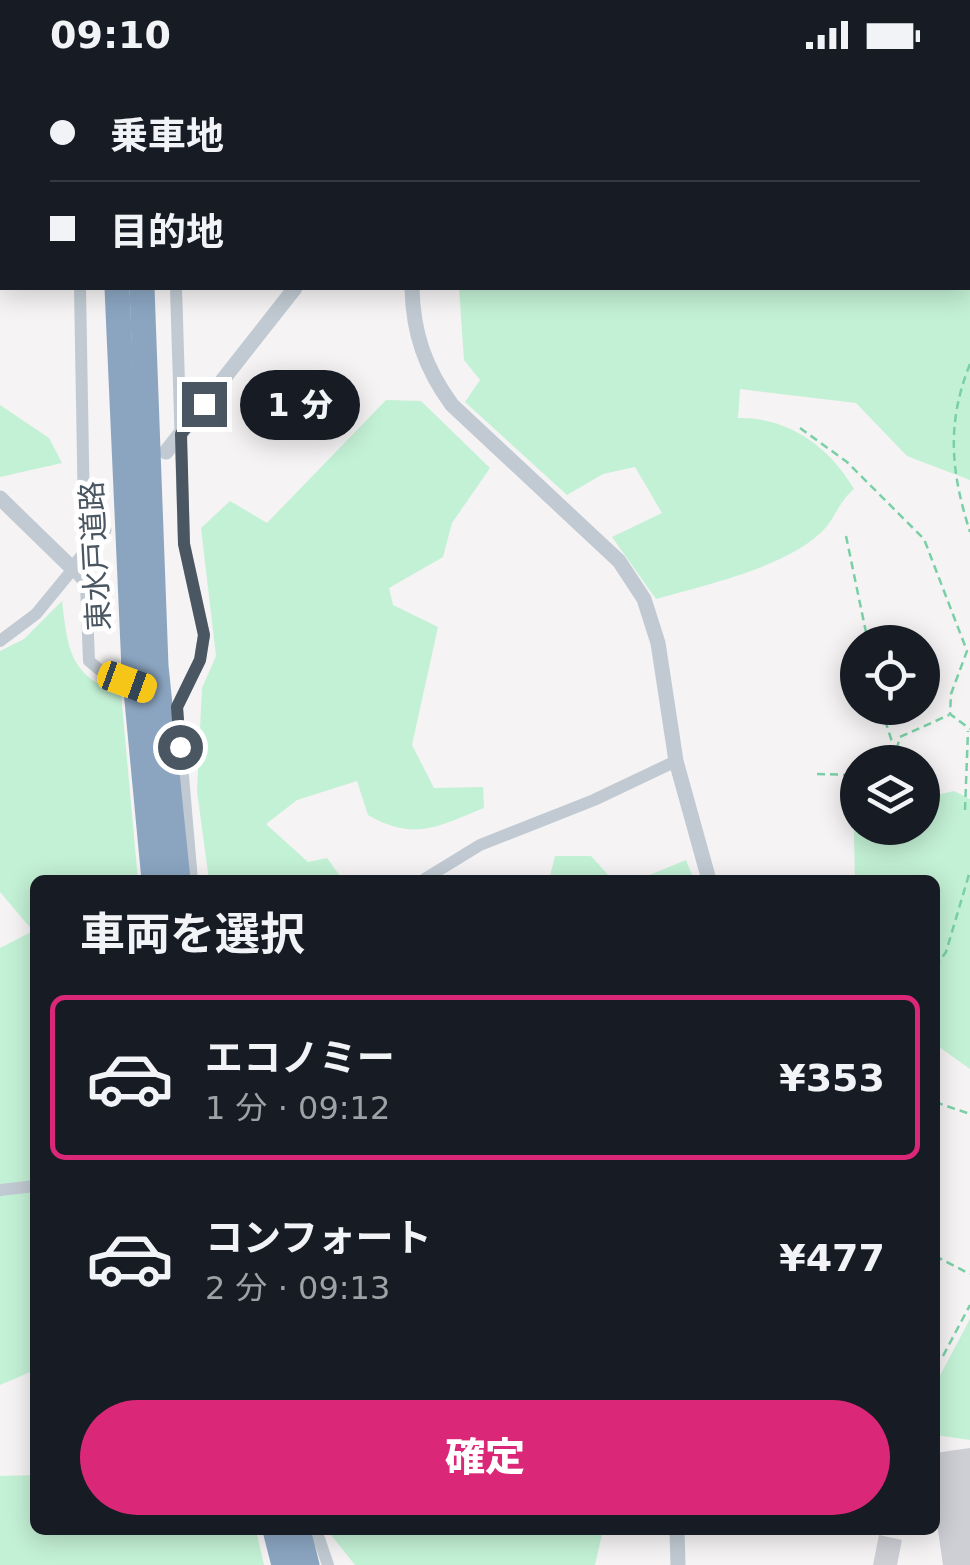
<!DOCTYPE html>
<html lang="ja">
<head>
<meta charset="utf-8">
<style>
  body { margin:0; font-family:"DejaVu Sans","Noto Sans JP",sans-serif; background:#20242c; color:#f1f3f6; height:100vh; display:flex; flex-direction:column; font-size:38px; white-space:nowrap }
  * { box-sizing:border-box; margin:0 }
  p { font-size:32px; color:#9ea1a6 }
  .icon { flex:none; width:55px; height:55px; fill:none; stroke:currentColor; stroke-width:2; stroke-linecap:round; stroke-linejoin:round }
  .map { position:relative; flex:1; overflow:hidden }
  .panel { position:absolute; left:30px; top:805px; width:910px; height:660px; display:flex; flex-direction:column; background:#171b24; border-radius:15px; box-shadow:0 5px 25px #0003 }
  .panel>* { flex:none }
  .top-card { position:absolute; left:0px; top:0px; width:970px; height:220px; box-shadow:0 5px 25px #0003; display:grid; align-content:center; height:220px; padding:0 50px; background:#171b24 }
  .tools { position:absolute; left:840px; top:555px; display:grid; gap:20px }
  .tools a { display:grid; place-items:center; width:100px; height:100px; border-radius:50%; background:#171b24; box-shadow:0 5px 25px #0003; font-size:50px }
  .end { position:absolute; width:45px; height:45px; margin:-22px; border:12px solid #4a5661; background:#fff; box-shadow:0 0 0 5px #fff }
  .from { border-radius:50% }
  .bubble { position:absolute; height:70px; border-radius:35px; background:#171b24; box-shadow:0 5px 25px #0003; font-size:32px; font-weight:800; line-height:70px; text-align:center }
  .car { position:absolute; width:30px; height:60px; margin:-30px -15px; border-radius:12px; box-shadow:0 0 8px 2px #0007; background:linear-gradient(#f5c518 24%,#345 0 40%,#f5c518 0 76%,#345 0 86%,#f5c518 0) }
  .top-card b { display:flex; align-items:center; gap:35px; height:95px; font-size:38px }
  .top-card b+b { border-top:2px solid #363941 }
  .top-card i { width:25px; height:25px; background:#f1f3f6 }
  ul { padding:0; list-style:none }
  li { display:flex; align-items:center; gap:30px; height:165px; margin:0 20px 15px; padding:0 30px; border:5px solid transparent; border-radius:15px }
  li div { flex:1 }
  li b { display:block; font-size:38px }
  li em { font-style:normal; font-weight:800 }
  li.on { border-color:#db2777 }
  li>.icon { width:90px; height:90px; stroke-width:1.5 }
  h2 { padding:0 50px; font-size:45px; line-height:120px }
  .cta { display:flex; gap:20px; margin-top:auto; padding:20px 50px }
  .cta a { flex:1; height:115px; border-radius:60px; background:#db2777; color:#fff; font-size:40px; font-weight:800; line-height:115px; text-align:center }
  .status { display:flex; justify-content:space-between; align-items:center; height:70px; padding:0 50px; background:#171b24; direction:ltr }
  .status svg { height:28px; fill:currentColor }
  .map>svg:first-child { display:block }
  .green { fill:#c3f1d5 }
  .building { fill:#cdcfd5 }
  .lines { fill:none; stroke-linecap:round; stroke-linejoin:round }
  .path { stroke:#7ad0a6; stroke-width:2.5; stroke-dasharray:8 5; stroke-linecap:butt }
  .minor { stroke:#c1cad2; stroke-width:12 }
  .tertiary { stroke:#c1cad2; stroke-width:15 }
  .motorway { stroke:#8ba5c1; stroke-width:25 }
  .route { stroke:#4a5661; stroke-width:12 }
  .labels { text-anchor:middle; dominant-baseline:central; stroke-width:10; stroke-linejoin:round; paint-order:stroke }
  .street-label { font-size:30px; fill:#4a5661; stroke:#fff }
</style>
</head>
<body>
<div class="status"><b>09:10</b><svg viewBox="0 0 49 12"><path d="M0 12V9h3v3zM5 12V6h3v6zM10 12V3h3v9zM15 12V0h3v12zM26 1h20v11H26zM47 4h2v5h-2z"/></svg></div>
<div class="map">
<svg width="970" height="1495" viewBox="0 0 970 1495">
  <rect width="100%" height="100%" fill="#f5f3f3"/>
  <g class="green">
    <path d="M608,0H970V410L907,386L856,333L740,319L738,348C788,347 829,376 854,419C840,431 837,443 827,456C794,496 704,515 656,529L612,467L662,443L635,397L603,404L567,425L465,332L480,310L464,290L459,218H968V2H604Z"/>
    <path d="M386,330L421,331L490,398L452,453L443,487L389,518L393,535L438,557L412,675L434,718L483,717L484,738C439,756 414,772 368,745L357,711L297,730L266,754L308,792L327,788L343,810H209L197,721L202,618L216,586L201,458L230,431L267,453Z"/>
    <polygon points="0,335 49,368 62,393 0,407"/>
    <path d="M62,531C68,581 70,606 121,624L138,810H35V1300L0,1315V878L33,861L0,822V581L24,569Z"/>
    <polygon points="954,721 970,729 970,999 935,974 935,810 855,810 853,727 857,727 858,758 922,758 923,728"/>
    <polygon points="555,786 591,786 610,807 647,806 686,790 694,810 549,810"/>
    <polygon points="970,1249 970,1370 935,1365 935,1315"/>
    <polygon points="35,1405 35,1460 256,1460 264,1495 0,1495 0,1406"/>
    <polygon points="327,1460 603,1460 595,1495 355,1495"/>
  </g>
  <g class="building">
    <polygon points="970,1378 970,1495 943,1495 935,1440 935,1383"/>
    <polygon points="879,1465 902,1470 897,1495 873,1495"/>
  </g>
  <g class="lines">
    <g class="path">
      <polyline points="234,0 237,2"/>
      <polyline points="0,154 2,150"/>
      <path d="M970,294C946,354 951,402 970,462"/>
      <polyline points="800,358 847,392 924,469 967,581 951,624 950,644 970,659"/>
      <polyline points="846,466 868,572"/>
      <polyline points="881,638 894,678"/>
      <polyline points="893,692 900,667 949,645"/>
      <polyline points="817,704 858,705"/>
      <polyline points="965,740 968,661"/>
      <polyline points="935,897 946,882 970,801"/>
      <polyline points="935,1032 970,1044"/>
      <polyline points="935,1186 970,1204"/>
      <polyline points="943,1286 970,1235"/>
    </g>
    <g class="minor">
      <polyline points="76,0 76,2"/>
      <polyline points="182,2 182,0"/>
      <polyline points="80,218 84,446 90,477"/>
      <polyline points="176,218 184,474 204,565 200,590 177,637 192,810"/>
      <polyline points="0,571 36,544 73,499 86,514 89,591 107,606 138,616"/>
      <polyline points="423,810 480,775 594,730 676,691"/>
      <polyline points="0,1120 35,1116"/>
      <polyline points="316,1460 328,1495"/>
    </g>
    <g class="tertiary">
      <polyline points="411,2 412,0"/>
      <path d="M412,218C413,263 425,298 452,335L619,491L644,529L658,573L676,691L709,810"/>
      <polyline points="166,382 295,218"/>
      <polyline points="0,428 73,499 104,460"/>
      <polyline points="677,1460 678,1495"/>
    </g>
    <g class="motorway">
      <polyline points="116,2 117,0"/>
      <polyline points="140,2 141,0"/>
      <polyline points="117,218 134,599 154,810"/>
      <polyline points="142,218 156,596 178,810"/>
      <polyline points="275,1460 284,1495"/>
      <polyline points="298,1460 307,1495"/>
    </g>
  </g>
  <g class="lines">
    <polyline class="route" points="180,677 177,637 200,590 204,565 184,474 181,364 204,334"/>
  </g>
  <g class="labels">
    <g class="street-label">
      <text transform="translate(95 486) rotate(-93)">東水戸道路</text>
    </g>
  </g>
</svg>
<div class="tools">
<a><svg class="icon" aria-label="locate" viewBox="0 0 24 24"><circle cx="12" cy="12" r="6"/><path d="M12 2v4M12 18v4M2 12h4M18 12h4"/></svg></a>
<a><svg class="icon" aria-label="layers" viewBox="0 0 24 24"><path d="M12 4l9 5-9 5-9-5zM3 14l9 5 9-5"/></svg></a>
</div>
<i class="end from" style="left:180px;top:677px"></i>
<i class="end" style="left:204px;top:334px"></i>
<div class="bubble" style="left:240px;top:300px;width:120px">1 分</div>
<i class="car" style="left:127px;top:612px;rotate:110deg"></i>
<div class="top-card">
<b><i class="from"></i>乗車地</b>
<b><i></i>目的地</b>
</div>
<section class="panel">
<h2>車両を選択</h2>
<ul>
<li class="on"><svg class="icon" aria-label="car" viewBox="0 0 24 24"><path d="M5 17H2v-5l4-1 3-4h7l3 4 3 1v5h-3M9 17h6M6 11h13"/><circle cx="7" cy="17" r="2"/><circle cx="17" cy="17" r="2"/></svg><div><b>エコノミー</b><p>1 分 · 09:12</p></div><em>¥353</em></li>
<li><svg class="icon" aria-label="car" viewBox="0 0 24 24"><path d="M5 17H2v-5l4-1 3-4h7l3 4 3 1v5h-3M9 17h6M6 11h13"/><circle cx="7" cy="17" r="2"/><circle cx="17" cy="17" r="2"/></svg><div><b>コンフォート</b><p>2 分 · 09:13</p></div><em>¥477</em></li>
</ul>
<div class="cta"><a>確定</a></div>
</section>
</div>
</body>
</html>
